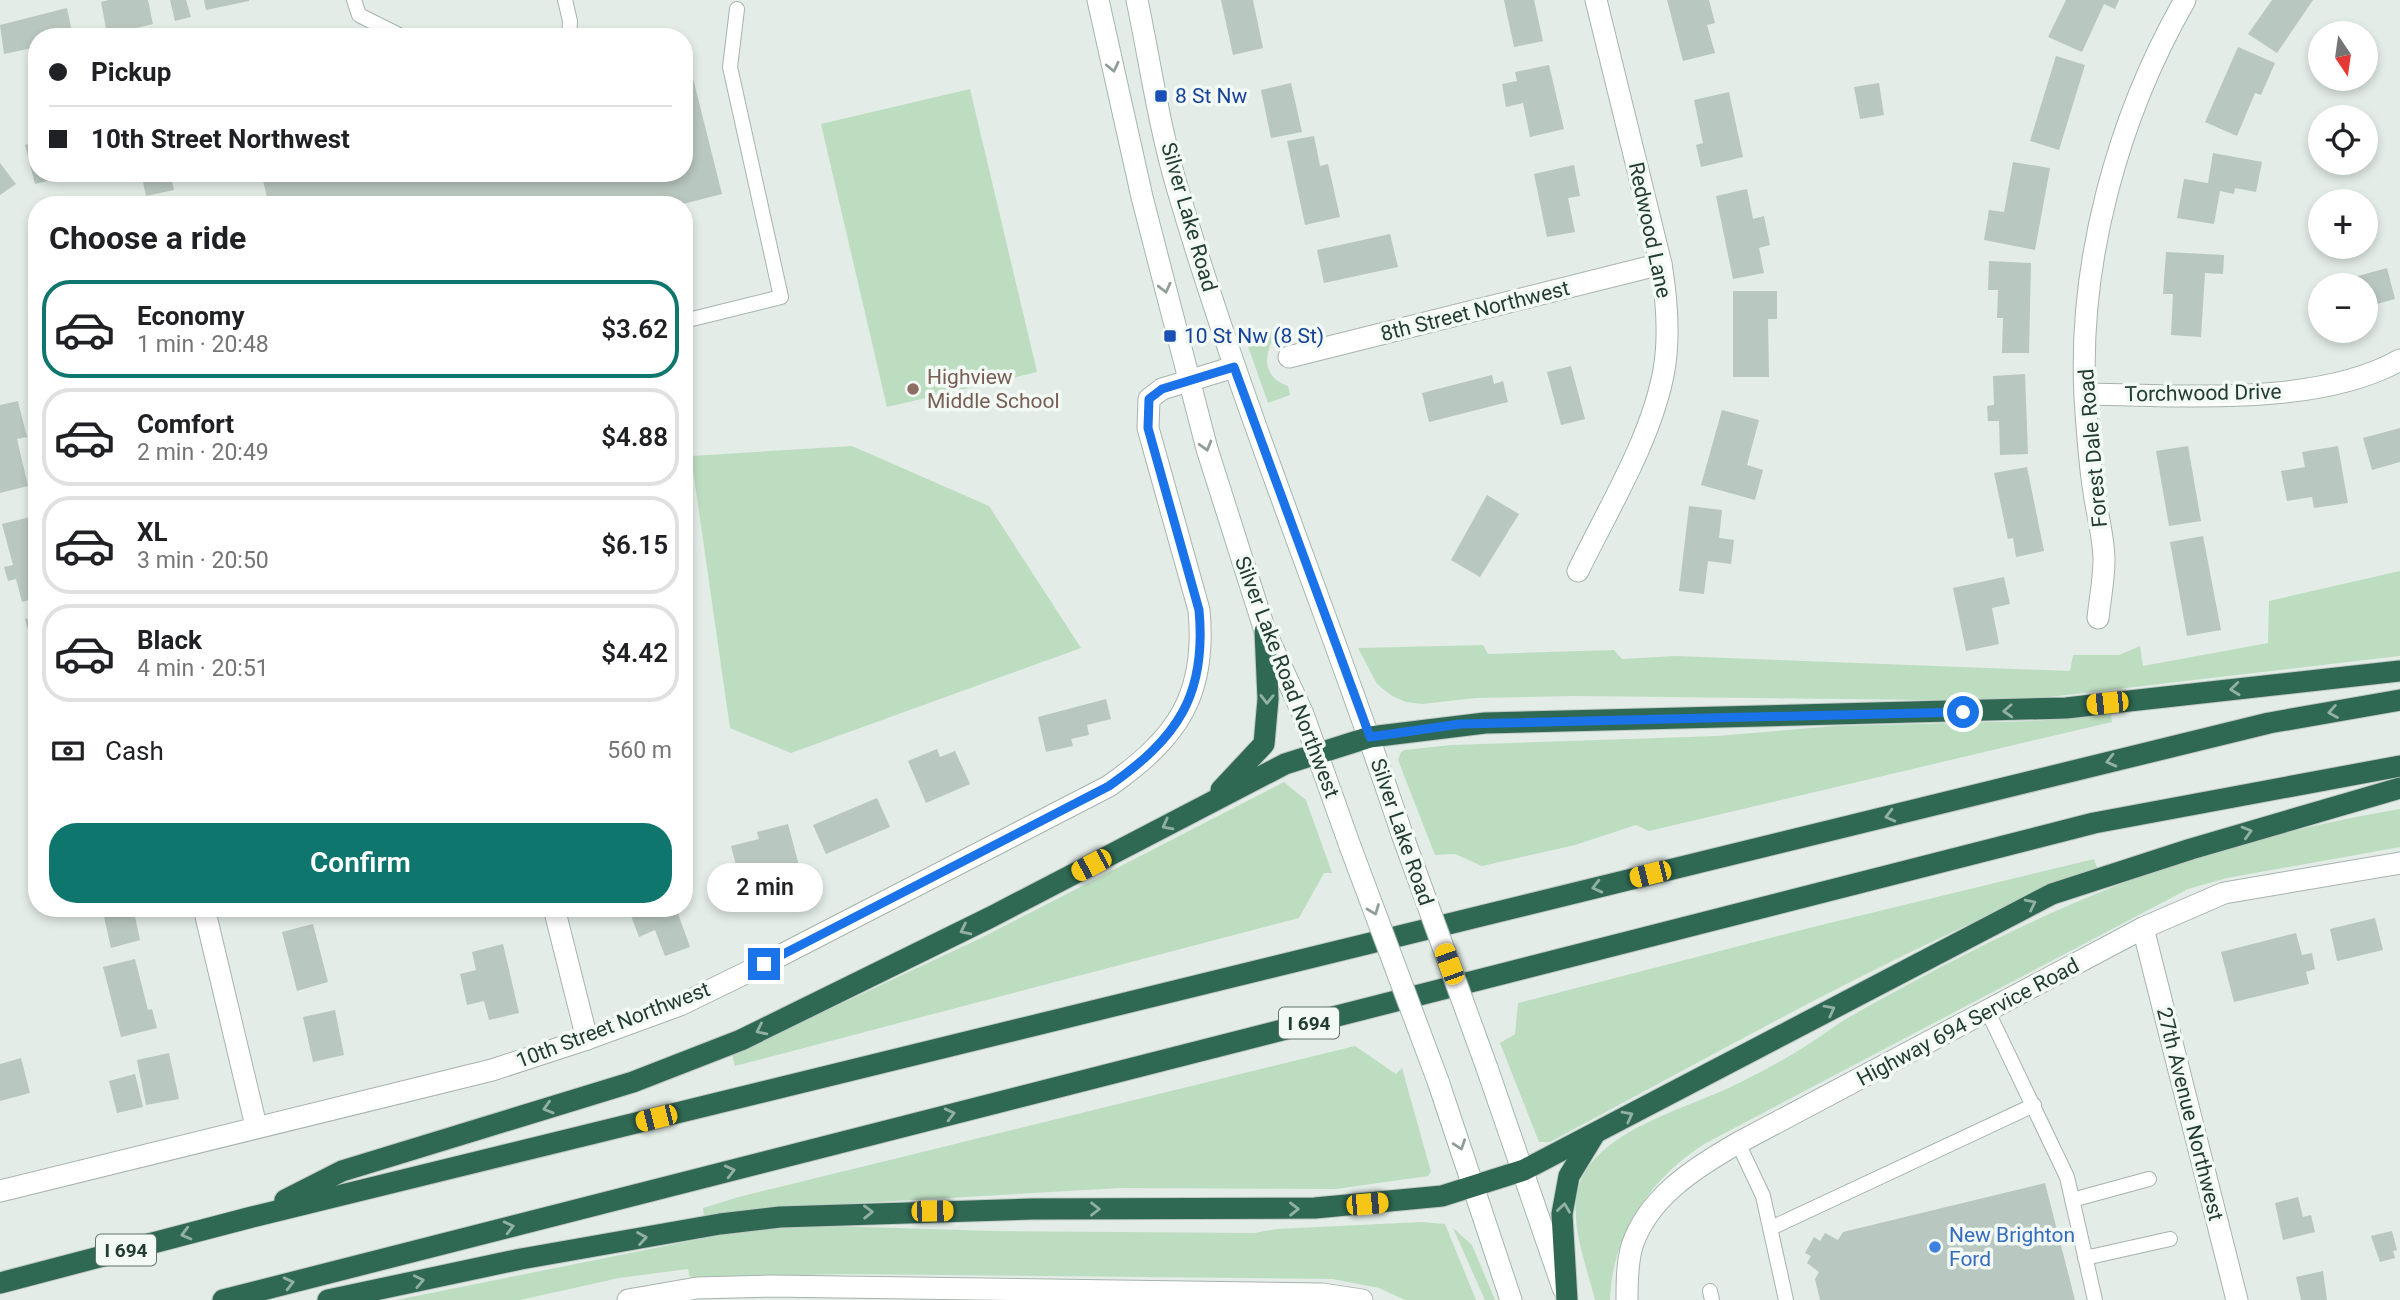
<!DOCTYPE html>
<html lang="en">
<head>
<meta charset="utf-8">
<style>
  body { margin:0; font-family:Roboto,sans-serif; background:#f2f2f2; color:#202124; height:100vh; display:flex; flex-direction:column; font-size:26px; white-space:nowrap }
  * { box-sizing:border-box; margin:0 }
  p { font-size:23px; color:#757577 }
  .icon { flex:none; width:38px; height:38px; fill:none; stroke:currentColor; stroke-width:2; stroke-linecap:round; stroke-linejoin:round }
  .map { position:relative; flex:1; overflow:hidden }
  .details { position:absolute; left:28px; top:196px; width:665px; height:721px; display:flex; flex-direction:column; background:#fff; border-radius:28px; box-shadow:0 4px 10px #0003 }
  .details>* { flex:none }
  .banner { position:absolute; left:28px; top:28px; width:665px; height:154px; border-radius:28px; box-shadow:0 4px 10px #0003; display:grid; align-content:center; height:154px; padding:0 21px; background:#fff }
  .needle { width:46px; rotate:167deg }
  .tools { position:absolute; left:2308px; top:21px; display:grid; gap:14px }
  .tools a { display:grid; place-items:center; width:70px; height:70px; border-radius:50%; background:#fff; box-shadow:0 4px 10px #0003; font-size:35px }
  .end { position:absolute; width:32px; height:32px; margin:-16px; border:9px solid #1a73e8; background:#fff; box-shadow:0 0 0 4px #fff }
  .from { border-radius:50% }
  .bubble { position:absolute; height:49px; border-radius:24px; background:#fff; box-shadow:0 4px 10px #0003; font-size:23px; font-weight:600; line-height:49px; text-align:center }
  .car { position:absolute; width:21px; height:42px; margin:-21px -10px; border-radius:9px; box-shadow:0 0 5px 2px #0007; background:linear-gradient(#f5c518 24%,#345 0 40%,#f5c518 0 76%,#345 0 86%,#f5c518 0) }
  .banner b { display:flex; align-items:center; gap:24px; height:66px; font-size:26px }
  .banner b+b { border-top:2px solid #e0e0e0 }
  .banner i { width:18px; height:18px; background:#202124 }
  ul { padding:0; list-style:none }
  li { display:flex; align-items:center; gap:21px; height:98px; margin:0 14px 10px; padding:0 7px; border:4px solid #e0e0e0; border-radius:28px }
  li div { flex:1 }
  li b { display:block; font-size:26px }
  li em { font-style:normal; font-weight:600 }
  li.on { border-color:#0f766e }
  li>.icon { width:63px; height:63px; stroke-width:1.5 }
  h2 { padding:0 21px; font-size:32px; line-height:84px }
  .pay { display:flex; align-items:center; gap:18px; height:77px; padding:0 21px; font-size:26px }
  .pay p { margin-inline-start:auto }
  .primary-button { display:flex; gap:14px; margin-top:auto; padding:14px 21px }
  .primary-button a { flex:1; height:80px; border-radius:28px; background:#0f766e; color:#fff; font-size:28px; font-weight:600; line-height:80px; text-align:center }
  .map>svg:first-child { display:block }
  .green { fill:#bdddc0 }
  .building { fill:#b8c7bf }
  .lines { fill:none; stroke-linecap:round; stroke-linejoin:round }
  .lane-casing { stroke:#a6b4ad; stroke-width:16 }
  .street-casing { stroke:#a6b4ad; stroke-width:23 }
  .secondary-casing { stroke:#a2b8ac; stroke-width:23 }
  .highway-casing { stroke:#c1c9c6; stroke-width:23 }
  .lane { stroke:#fff; stroke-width:14 }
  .street { stroke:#fff; stroke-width:21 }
  .secondary { stroke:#fff; stroke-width:21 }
  .highway { stroke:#306953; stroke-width:21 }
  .secondary-bridge-casing { stroke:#a2b8ac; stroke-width:23; stroke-linecap:butt }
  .secondary-bridge { stroke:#fff; stroke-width:21 }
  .oneway { stroke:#919e98 }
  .oneway2 { stroke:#92b1a4 }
  .route { stroke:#1a73e8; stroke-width:9 }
  .transit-dot { fill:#1a4fb4; stroke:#f3f9f5; stroke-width:2.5 }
  .education-dot { fill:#8d6e63; stroke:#f3f9f5; stroke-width:2.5 }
  .shop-dot { fill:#3f7fe0; stroke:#f3f9f5; stroke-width:2.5 }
  .labels { text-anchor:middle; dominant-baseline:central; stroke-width:7; stroke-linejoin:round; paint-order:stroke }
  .shield { fill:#f3f9f5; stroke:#61756c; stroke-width:2 }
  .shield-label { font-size:19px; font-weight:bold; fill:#233d32 }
  .transit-label { font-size:21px; fill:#164399; stroke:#f3f9f5; text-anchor:start }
  .street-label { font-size:21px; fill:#233d32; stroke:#f3f9f5 }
  .education-label { font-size:21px; fill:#785e54; stroke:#f3f9f5; text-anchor:start }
  .shop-label { font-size:21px; fill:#366cbe; stroke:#f3f9f5; text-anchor:start }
</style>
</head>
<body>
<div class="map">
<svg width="2400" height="1300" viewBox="0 0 2400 1300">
  <rect width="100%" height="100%" fill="#e3ece7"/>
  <g class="green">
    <polygon points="970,89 1037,372 887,407 821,124"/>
    <path d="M1277,331C1265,351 1259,376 1288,386L1290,395L1268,403L1245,338Z"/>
    <polygon points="852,446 989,506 1081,648 791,753 730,728 691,456"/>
    <polygon points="2400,571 2400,656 2015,701 1575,696 1476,698 1422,704 1406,702 1392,696 1377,684 1358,648 1483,645 1488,654 1614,650 1622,659 1675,656 2070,671 2073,655 2119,655 2140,646 2143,666 2268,643 2269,601"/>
    <polygon points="2111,714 2112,722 1649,831 1636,825 1575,845 1482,866 1455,854 1435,855 1398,760 1401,752 1405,750 1451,745 1717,736 1836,726 2036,721"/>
    <polygon points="1284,782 1306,800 1332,873 1324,873 1299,918 735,1066 732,1055 983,937"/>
    <path d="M2400,809V847L2227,878L2188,889L1706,1143C1651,1177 1612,1234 1610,1300H1595C1585,1259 1561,1205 1588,1167C1619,1124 1694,1106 1739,1083C1761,1072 1784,1060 1804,1047C1821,1037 1836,1024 1853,1015C1954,958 2069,899 2179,863C2249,840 2328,821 2400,809Z"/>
    <path d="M2094,859L2098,870C1908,943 1729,1047 1550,1142H1539L1500,1043L1515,1034L1518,1003L1809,928Z"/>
    <polygon points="1355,1046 1396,1074 1402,1068 1431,1172 1428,1176 1336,1189 1120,1188 826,1205 704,1218 703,1208 739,1197"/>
    <polygon points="1422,1222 1445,1224 1476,1300 1405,1300 1379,1288 1333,1279 849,1274 690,1277 688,1269 619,1278 520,1300 396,1300 720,1235 804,1225 993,1231 1254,1233 1277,1229"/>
    <polygon points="1453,1228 1472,1245 1495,1300 1485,1300"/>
  </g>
  <g class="building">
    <polygon points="109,0 148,0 153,24 132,29 134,37 118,37 117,32 107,34 101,2"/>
    <polygon points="170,0 186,0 191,17 175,21"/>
    <polygon points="204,0 249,0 249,1 206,10"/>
    <polygon points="1221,0 1253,0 1263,48 1233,55"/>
    <polygon points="1504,0 1534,0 1543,41 1514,47"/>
    <polygon points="1667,0 1709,0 1715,23 1707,25 1715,53 1683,61"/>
    <polygon points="2066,0 2119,0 2115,9 2104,4 2082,52 2048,37"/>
    <polygon points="2272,0 2313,0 2277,53 2248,34"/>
    <polygon points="67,8 73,37 37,37 37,47 4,54 0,25"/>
    <polygon points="2238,47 2275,63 2261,95 2255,93 2237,136 2205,122"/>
    <polygon points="2056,56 2085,65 2059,150 2030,141"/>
    <polygon points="688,58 722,194 679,205 269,205 261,173 684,173 684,59"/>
    <polygon points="1549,65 1564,129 1530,137 1523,103 1506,107 1502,84 1517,81 1515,72"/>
    <polygon points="1291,83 1302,132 1271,138 1261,90"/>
    <polygon points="1879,83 1884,115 1860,119 1854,87"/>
    <polygon points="1729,92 1743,157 1701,167 1696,145 1703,143 1694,100"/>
    <polygon points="1314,136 1320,166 1328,164 1340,217 1305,225 1287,141"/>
    <polygon points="37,142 37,173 75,174 35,184 25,145"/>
    <polygon points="2213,153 2262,162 2256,192 2235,188 2234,194 2220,191 2214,224 2177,218 2184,179 2208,183"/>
    <polygon points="2013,162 2050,168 2035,250 1984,240 1989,210 2004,212"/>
    <polygon points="0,163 16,184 0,195"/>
    <polygon points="1574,165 1580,196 1568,198 1575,232 1547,237 1534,174"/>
    <polygon points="141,173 170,173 174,190 146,196"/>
    <polygon points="1747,189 1753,219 1764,216 1770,245 1759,248 1764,273 1733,279 1716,196"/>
    <polygon points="1390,234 1398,267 1324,283 1317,250"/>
    <polygon points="2166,252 2224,255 2223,274 2205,273 2201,337 2171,335 2173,294 2163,294"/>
    <polygon points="1989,261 2031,263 2029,353 2002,353 2003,318 1997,318 1998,290 1988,290"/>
    <polygon points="2387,268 2395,299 2366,307 2366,285 2326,285"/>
    <polygon points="1733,291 1777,291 1777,319 1768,319 1769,377 1733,377"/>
    <polygon points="1571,366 1585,419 1561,425 1547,372"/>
    <polygon points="2025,374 2028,454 2000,455 1999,421 1988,421 1987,406 1994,405 1993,376"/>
    <polygon points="1492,375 1494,384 1503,381 1508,402 1429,422 1422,393"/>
    <polygon points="18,401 27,437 17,439 28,486 0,493 0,405"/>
    <polygon points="1722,410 1759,420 1747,465 1763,470 1755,500 1701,485"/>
    <polygon points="2400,428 2400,462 2372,470 2363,438"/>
    <polygon points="2188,446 2201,521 2169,526 2156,451"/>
    <polygon points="2338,446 2348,503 2314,508 2312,497 2287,501 2281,471 2305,467 2302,452"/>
    <polygon points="2027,467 2044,551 2016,557 2013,538 2008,539 1994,473"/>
    <polygon points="1487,495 1519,514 1480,577 1451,560"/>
    <polygon points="1689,506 1722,510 1719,538 1734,540 1731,564 1708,561 1704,594 1679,591"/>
    <polygon points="34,516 37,528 37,598 22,602 16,579 8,581 4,567 13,565 2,524"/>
    <polygon points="2203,536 2221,630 2187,636 2170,542"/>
    <polygon points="2004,577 2010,604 1992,608 1999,644 1966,651 1953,588"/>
    <polygon points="37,616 37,659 36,660 25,619"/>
    <polygon points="1106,699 1111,719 1087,725 1089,735 1071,739 1073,746 1046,752 1038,717"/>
    <polygon points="937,749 940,757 955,751 970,784 926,803 908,761"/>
    <polygon points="877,798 890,827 826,854 813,825"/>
    <polygon points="788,824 799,866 769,874 767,866 738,873 731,846 759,839 757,832"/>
    <polygon points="102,908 133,908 140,940 111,948"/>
    <polygon points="461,908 495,908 495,909 463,917"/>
    <polygon points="628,908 676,908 690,947 665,956 655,930 639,937"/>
    <polygon points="2375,918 2383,950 2337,961 2330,929"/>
    <polygon points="313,924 328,982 297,991 282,932"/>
    <polygon points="2296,933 2302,955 2312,953 2315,969 2306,972 2309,984 2234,1002 2221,952"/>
    <polygon points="503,944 519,1013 489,1020 484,1001 467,1005 460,974 476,970 472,952"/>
    <polygon points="135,959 148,1010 152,1009 157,1028 121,1037 103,967"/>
    <polygon points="335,1010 344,1055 313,1062 303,1017"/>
    <polygon points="169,1053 179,1099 146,1105 137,1060"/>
    <polygon points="21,1058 30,1093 0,1101 0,1064"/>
    <polygon points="135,1074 143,1107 117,1113 109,1081"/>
    <polygon points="2045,1183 2075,1300 1820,1300 1815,1279 1819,1272 1807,1263 1811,1256 1805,1253 1814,1237 1820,1241 1825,1233 1838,1240 1843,1232"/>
    <polygon points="2298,1197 2303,1217 2311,1215 2315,1232 2283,1240 2275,1203"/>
    <polygon points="2392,1231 2397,1250 2393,1251 2395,1258 2380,1262 2371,1236"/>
    <polygon points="2323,1271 2327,1300 2301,1300 2296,1277"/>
  </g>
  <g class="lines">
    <defs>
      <g id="lane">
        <polyline points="354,0 359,15 403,37"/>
        <polyline points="565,0 570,21 569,37"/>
        <polyline points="684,321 781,297 730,67 737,9"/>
        <polyline points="1988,1012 2067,1177 2095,1300"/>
        <polyline points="1738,1143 1763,1196 1786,1300"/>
        <polyline points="2072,1200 2149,1179"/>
        <polyline points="1771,1228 2034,1105"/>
        <polyline points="2085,1258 2170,1239"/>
        <polyline points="1710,1291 1712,1300"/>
      </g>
      <g id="street">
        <polyline points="1289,357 1661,264"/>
        <path d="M2085,394C2179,395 2317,407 2400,360"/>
        <path d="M1578,571C1608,509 1652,438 1664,370C1670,335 1667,300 1661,264L1596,0"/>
        <path d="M2098,618C2100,599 2104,579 2104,560C2104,538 2097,514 2094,492C2089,461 2087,428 2085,397C2078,262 2118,117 2185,0"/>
        <polyline points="204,908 256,1126"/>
        <polyline points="554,908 587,1039"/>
        <polyline points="2143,928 2237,1300"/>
        <path d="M0,1191L492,1070L587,1039L680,1005L764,964L1109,786C1177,738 1207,696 1199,610L1148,428L1149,399L1162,389L1234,367"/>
        <polyline points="628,1300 697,1288 771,1286 1322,1294 1362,1300"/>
        <path d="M1627,1300C1627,1283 1627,1263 1632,1246C1648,1197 1696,1167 1738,1143L2143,928L2224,893L2400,863"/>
      </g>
      <g id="secondary">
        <polyline points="1098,0 1142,197 1207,449 1265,631 1303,714 1350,846"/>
        <path d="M1137,0C1150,62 1159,126 1177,187C1241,406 1330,617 1402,834"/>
        <polyline points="1487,1068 1563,1288"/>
        <polyline points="1438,1081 1511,1300"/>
      </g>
      <g id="highway">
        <polyline points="1221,790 1264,744 1268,699 1265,631"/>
        <polyline points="285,1200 342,1171 633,1082 741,1040 991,917 1285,764 1370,737 1485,723 2066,708 2400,671"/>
        <polyline points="0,1283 252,1217 2269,723 2400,700"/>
        <polyline points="223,1300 2094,823 2400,766"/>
        <polyline points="328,1300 521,1259 720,1224 780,1217 1032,1209 1315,1208 1442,1196 1524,1170 2052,894 2191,849 2400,788"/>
        <polyline points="1567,1300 1562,1214 1569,1176 1594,1135"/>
      </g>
    </defs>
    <use href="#lane" class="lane-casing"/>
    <use href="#street" class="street-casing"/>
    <use href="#secondary" class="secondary-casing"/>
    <use href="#highway" class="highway-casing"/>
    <use href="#lane" class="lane"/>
    <use href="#street" class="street"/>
    <use href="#secondary" class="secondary"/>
    <use href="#highway" class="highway"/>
    <defs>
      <g id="secondary-bridge">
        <polyline points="1402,834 1487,1068"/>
        <polyline points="1350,846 1438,1081"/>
      </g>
    </defs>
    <use href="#secondary-bridge" class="secondary-bridge-casing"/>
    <use href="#secondary-bridge" class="secondary-bridge"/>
  </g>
  <defs><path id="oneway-chevron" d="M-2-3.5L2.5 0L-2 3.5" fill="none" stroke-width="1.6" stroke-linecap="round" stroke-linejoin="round" transform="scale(1.75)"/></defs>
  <g class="oneway">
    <use href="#oneway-chevron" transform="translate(1113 67) rotate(77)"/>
    <use href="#oneway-chevron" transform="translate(1165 288) rotate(76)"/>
    <use href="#oneway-chevron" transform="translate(1206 446) rotate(74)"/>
    <use href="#oneway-chevron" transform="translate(1374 910) rotate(69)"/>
    <use href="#oneway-chevron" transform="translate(1460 1145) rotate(71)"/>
  </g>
  <g class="oneway2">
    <use href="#oneway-chevron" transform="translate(2235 689) rotate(174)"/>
    <use href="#oneway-chevron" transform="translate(1267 699) rotate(91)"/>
    <use href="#oneway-chevron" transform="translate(2008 711) rotate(177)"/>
    <use href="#oneway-chevron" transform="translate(2333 712) rotate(170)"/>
    <use href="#oneway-chevron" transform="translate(2111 761) rotate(166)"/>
    <use href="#oneway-chevron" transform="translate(1890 816) rotate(166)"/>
    <use href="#oneway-chevron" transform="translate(1167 825) rotate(152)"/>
    <use href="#oneway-chevron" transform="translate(2247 832) rotate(-16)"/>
    <use href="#oneway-chevron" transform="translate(1597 887) rotate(166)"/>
    <use href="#oneway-chevron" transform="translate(2031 904) rotate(-26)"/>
    <use href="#oneway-chevron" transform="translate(965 930) rotate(154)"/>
    <use href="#oneway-chevron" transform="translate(1830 1010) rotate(-28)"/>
    <use href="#oneway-chevron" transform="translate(761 1030) rotate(154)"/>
    <use href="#oneway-chevron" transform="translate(548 1108) rotate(163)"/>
    <use href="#oneway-chevron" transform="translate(950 1114) rotate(-14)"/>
    <use href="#oneway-chevron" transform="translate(1628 1116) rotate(-28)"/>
    <use href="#oneway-chevron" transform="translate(730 1171) rotate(-14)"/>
    <use href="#oneway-chevron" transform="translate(1564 1208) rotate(-82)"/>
    <use href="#oneway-chevron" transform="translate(1095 1209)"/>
    <use href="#oneway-chevron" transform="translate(1294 1209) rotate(-1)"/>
    <use href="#oneway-chevron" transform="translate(868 1212) rotate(-1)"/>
    <use href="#oneway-chevron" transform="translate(509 1227) rotate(-14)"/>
    <use href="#oneway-chevron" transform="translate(186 1234) rotate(165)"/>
    <use href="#oneway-chevron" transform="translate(642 1238) rotate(-10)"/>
    <use href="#oneway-chevron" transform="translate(419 1281) rotate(-12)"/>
    <use href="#oneway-chevron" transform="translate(289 1283) rotate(-14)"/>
  </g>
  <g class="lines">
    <path class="route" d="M764,964L1109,786C1177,738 1207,696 1199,610L1148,428L1149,399L1162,389L1234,367L1370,737L1460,724L1963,712"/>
  </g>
  <g class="transit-dot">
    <rect x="1154" y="89" width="14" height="14" rx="3.5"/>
    <rect x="1163" y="329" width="14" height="14" rx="3.5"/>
  </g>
  <circle class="education-dot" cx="913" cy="389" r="7"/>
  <circle class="shop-dot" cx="1935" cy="1247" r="7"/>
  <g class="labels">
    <g class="shield">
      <rect x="1279" y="1007.5" width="60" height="31" rx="5"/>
      <rect x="96" y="1234.5" width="60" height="31" rx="5"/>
    </g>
    <g class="shield-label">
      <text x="1309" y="1023">I 694</text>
      <text x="126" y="1250">I 694</text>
    </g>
    <g class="transit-label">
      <text x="1175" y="96">8 St Nw</text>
      <text x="1184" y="336">10 St Nw (8 St)</text>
    </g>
    <g class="street-label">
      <text transform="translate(1189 217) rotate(74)">Silver Lake Road</text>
      <text transform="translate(1650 230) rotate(78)">Redwood Lane</text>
      <text transform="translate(1475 311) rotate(-14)">8th Street Northwest</text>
      <text transform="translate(2203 393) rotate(-1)">Torchwood Drive</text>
      <text transform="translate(2093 448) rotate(-95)">Forest Dale Road</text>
      <text transform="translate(1287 677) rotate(69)">Silver Lake Road Northwest</text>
      <text transform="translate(1402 832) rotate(71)">Silver Lake Road</text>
      <text transform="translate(1968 1022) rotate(-28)">Highway 694 Service Road</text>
      <text transform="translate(613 1025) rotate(-21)">10th Street Northwest</text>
      <text transform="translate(2190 1114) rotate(76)">27th Avenue Northwest</text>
    </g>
    <g class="education-label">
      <text x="927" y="377">Highview<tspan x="927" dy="24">Middle School</tspan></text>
    </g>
    <g class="shop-label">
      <text x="1949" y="1235">New Brighton<tspan x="1949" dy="24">Ford</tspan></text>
    </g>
  </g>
</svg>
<div class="tools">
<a><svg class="needle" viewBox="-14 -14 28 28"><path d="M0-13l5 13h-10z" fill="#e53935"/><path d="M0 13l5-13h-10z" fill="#757577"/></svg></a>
<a><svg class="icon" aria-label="locate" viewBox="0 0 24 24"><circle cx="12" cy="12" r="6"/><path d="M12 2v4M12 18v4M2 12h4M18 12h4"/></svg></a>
<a>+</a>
<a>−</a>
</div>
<i class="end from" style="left:1963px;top:712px"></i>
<i class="end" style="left:764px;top:964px"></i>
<div class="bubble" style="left:707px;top:863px;width:116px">2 min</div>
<i class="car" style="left:2107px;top:703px;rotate:264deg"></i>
<i class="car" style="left:1091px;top:865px;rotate:242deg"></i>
<i class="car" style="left:1650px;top:874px;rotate:256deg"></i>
<i class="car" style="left:1449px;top:964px;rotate:340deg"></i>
<i class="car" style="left:656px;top:1118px;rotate:256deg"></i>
<i class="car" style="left:1367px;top:1204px;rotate:85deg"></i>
<i class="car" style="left:932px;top:1211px;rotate:89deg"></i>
<div class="banner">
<b><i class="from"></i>Pickup</b>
<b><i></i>10th Street Northwest</b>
</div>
<section class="details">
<h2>Choose a ride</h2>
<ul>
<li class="on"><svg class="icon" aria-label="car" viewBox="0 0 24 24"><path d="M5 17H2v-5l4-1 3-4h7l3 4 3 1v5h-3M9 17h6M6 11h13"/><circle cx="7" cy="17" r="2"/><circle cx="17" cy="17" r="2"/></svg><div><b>Economy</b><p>1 min · 20:48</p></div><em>$3.62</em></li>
<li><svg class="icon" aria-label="car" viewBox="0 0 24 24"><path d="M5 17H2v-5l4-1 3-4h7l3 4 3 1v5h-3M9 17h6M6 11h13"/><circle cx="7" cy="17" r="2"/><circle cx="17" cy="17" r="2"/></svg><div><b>Comfort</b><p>2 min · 20:49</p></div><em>$4.88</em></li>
<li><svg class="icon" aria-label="car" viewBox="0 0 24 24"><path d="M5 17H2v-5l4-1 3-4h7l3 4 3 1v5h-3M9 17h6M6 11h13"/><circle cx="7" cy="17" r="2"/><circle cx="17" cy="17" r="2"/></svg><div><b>XL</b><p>3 min · 20:50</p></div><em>$6.15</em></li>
<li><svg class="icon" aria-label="car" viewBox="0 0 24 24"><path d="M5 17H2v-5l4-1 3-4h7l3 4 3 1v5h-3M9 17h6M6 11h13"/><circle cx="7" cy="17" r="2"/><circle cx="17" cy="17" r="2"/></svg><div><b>Black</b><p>4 min · 20:51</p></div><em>$4.42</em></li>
</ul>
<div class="pay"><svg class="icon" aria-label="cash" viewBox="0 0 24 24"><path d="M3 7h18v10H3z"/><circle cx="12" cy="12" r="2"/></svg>Cash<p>560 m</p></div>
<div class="primary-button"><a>Confirm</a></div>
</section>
</div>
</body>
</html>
